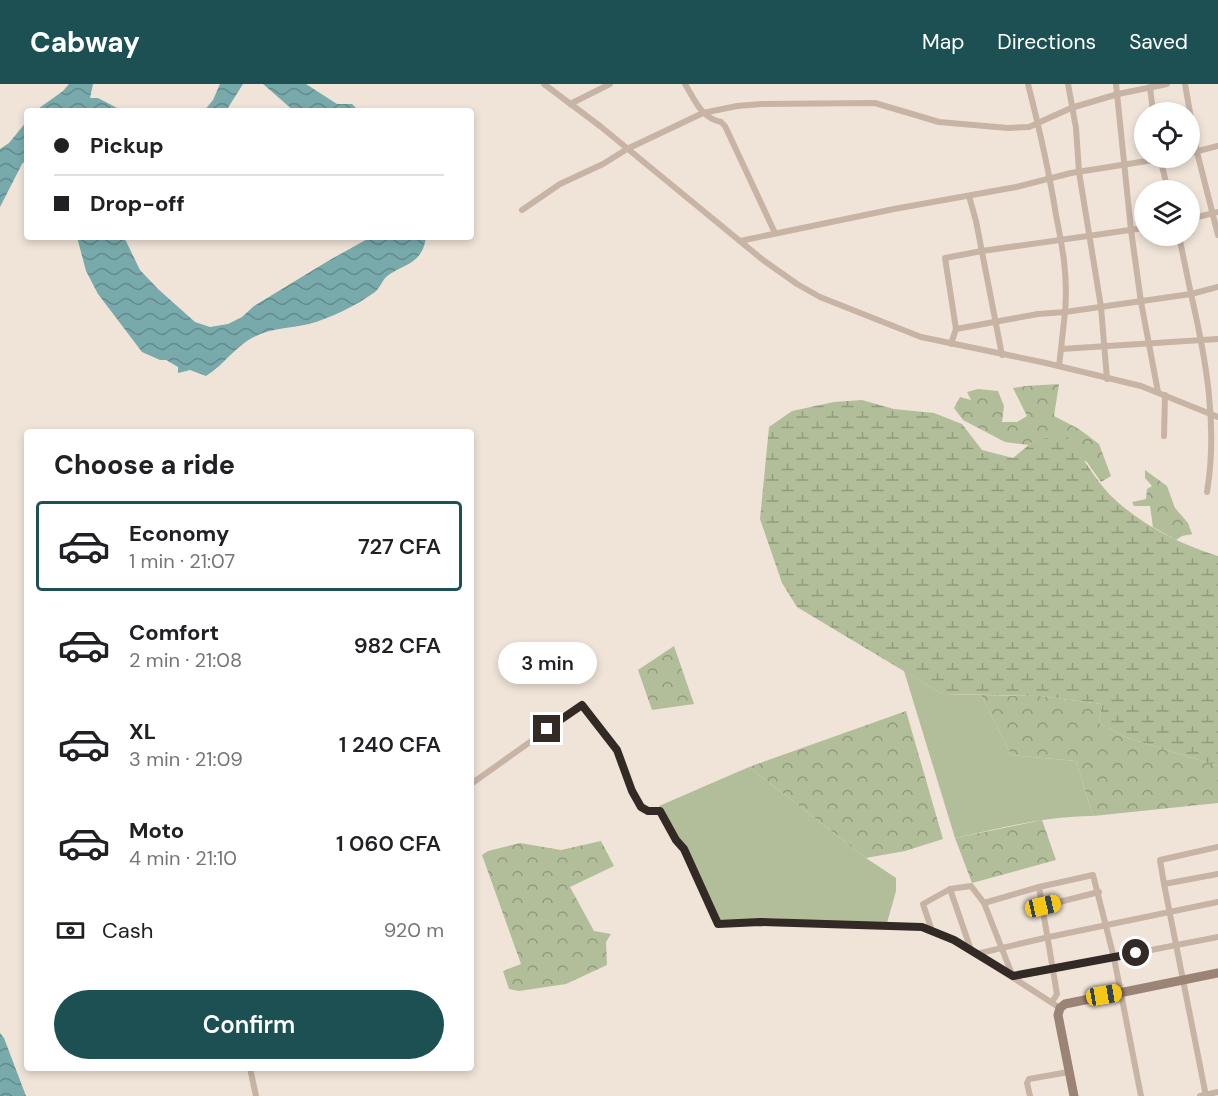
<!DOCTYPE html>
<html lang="en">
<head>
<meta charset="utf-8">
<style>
  body { margin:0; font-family:"DM Sans",sans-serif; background:#f2f2f2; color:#202124; height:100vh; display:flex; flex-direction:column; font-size:22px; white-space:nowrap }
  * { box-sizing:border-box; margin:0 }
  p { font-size:20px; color:#757577 }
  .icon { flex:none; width:33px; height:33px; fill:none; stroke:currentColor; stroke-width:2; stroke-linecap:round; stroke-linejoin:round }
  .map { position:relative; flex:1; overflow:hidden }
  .side { position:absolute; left:24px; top:345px; width:450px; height:642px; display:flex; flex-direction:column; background:#fff; border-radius:6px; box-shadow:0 3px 9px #0003 }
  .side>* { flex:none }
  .banner { position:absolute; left:24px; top:24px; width:450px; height:132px; border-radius:6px; box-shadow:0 3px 9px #0003; display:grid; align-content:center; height:132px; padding:0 30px; background:#fff }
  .buttons { position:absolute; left:1134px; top:18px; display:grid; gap:12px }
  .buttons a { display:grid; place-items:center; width:66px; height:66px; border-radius:50%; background:#fff; box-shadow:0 3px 9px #0003; font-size:30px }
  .end { position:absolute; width:27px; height:27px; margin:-14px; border:8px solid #332a26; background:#fff; box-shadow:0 0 0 3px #fff }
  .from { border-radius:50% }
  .bubble { position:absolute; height:42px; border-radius:21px; background:#fff; box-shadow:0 3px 9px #0003; font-size:20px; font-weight:600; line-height:42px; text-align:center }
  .car { position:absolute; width:18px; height:36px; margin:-18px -9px; border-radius:8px; box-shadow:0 0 4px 2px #0007; background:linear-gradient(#f5c518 24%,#345 0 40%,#f5c518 0 76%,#345 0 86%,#f5c518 0) }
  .banner b { display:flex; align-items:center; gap:21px; height:57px; font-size:22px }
  .banner b+b { border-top:2px solid #e0e0e0 }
  .banner i { width:15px; height:15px; background:#202124 }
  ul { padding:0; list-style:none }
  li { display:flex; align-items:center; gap:18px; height:90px; margin:0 12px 9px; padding:0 18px; border:3px solid transparent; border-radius:6px }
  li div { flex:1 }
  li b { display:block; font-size:22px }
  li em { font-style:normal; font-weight:600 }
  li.active { border-color:#1d5053 }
  li>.icon { width:54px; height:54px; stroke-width:1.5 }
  h2 { padding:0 30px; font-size:27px; line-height:72px }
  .pay { display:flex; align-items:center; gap:15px; height:66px; padding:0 30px; font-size:22px }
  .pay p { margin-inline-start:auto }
  .button { display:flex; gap:12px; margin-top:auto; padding:12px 30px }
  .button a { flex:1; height:69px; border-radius:36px; background:#1d5053; color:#fff; font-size:24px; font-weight:600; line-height:69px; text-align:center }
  header { display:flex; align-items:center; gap:36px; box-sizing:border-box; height:84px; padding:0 30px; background:#1d5053; color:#fff }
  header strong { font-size:28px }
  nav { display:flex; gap:33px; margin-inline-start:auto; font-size:21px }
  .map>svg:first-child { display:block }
  .grass { fill:#b2be99 }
  .forest { fill:url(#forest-crowns) }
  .wetland { fill:url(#wetland-marsh) }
  .water { fill:url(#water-waves) }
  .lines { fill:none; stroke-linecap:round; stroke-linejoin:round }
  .street { stroke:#c7b4a5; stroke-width:6 }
  .secondary { stroke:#9b8376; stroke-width:9 }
  .route { stroke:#332a26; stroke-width:8 }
</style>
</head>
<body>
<header>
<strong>Cabway</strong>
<nav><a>Map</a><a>Directions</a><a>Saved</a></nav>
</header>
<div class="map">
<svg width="1218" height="1012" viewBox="0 0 1218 1012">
  <defs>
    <pattern id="forest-crowns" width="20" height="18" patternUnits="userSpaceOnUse" patternTransform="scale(1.5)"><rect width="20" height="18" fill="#b2be99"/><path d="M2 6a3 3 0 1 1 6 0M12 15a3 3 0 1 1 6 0" fill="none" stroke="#919b7d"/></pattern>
    <pattern id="wetland-marsh" width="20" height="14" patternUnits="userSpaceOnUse" patternTransform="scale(1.5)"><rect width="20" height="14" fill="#b2be99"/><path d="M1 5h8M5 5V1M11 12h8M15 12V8" fill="none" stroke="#919b7d"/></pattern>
    <pattern id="water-waves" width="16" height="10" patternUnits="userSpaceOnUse" patternTransform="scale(1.5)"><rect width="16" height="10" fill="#78aaac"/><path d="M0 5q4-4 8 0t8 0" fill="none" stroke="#638b8c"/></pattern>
  </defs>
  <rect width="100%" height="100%" fill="#f0e4d8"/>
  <g class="grass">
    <path d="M904,587L942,610L981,611L1011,671L1076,677L1093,732C1046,732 1001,744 955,754Z"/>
    <polygon points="749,683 866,774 896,794 896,807 887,839 861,839 768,834 718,839 685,763 678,759 659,722"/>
  </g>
  <g class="forest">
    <polygon points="1059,300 1054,332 1079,345 1099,360 1111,392 1101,398 1087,378 1035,356 1029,361 1005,358 963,336 954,324 960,313 971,316 967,308 978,305 998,307 1004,322 1002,338 1017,338 1027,332 1013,304 1026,302"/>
    <polygon points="1145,386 1167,402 1175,424 1188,439 1192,450 1182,452 1176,456 1153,443 1150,422 1134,422 1132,418 1146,415 1147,405 1152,402 1145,394"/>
    <polygon points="674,562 694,620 652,626 638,586"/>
    <polygon points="981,611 1039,612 1102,620 1099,639 1128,654 1218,682 1218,719 1093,732 1076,677 1011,671"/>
    <polygon points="906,627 943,755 905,767 866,774 749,683"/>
    <polygon points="1042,736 1056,776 972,799 955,754"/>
    <polygon points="601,757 614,782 570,803 594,847 611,850 606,858 607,881 566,900 519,907 509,905 503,887 521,880 482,771 488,767 520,759 561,766"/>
  </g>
  <path class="wetland" d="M862,316L894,325L934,329L962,340L982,366L1013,374L1035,356L1066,351C1080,369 1095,395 1110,411C1140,440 1179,460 1218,472V682L1128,654L1099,639L1102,620L1039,612L942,610L797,523L782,499L760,435L769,343L792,327L834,318Z"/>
  <g class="water">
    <polygon points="69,0 93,0 90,14 98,14 123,27 35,27 63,7"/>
    <polygon points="220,0 243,0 226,27 204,27 213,16"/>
    <polygon points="263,0 306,0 337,20 352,20 359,27 294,27"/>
    <polygon points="27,37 27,75 22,80 0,123 0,65 9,59"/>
    <path d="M77,153H124L140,186L158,205L195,238L210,243L228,240L242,233L254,222L328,177L371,153H426C422,182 403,179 386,193C382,197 380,204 375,208C357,221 331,234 309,240C292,244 272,244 256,252C236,261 224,281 206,292L190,286L178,289V283L166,276H160L142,268L98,210L86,187Z"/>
    <polygon points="0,949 4,954 26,1012 0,1012"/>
  </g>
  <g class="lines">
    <g class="street">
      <polyline points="544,0 600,42 763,176 797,200 820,213 921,253 1046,279 1141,302 1218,333"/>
      <path d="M685,0C695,16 701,34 721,38L725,42L775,149"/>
      <polyline points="1068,0 1076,44 1079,88 1101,223 1107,295"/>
      <polyline points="1116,0 1131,146 1141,218 1158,308"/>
      <polyline points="1185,0 1197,68 1218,151"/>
      <polyline points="1150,3 1153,28"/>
      <polyline points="570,20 610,0"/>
      <polyline points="1190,69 1218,62"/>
      <polyline points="1160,74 1168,106"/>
      <polyline points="969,112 976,137 1002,271"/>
      <polyline points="522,126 560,100 603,80 627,65 703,29 737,22 762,20 875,19 939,38 1008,44 1029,43 1071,24 1118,10 1167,0"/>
      <polyline points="1190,135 1218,128"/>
      <polyline points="1179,152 1191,210 1065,228 1061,265 1218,255"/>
      <polyline points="740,157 894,125 1016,103 1071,89 1166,74"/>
      <polyline points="956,245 945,174 982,167 1144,144"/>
      <path d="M951,260L956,245L1038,230L1065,228C1068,192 1063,166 1056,131C1049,87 1039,43 1028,0"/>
      <polyline points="1059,282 1061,265"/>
      <polyline points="1164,352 1165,311"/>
      <path d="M1207,408C1218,342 1206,275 1191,210L1218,203"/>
      <polyline points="471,700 582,621 617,666 632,707 641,723 646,726 661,727 676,756 688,772 718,840 760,838 922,843 959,859 1060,924"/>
      <polyline points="1164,800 1160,776 1218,763"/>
      <polyline points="950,805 971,866"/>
      <polyline points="984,819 1039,803"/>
      <polyline points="1043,822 1099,808"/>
      <polyline points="932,847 923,820 950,805 971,802 984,819 1013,893 1218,853"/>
      <polyline points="976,870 1049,853 1218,818"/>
      <polyline points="1052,918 1057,910 1039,803 1093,791 1114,874 1141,1012"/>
      <polyline points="250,984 256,1012"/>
      <polyline points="1030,1012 1027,999 1029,995 1069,988"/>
      <polyline points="1200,1012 1218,1008"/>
      <polyline points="1206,1012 1164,800 1218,790"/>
    </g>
    <polyline class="secondary" points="1074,1012 1058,931 1060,924 1065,920 1218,889"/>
  </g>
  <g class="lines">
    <polyline class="route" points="547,645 582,621 617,666 632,707 641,723 648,727 660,727 676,756 684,765 718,840 760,838 922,843 954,856 1013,892 1136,869"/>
  </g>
</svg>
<div class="buttons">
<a><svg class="icon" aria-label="locate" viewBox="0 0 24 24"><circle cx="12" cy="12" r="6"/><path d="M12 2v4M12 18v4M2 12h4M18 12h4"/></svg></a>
<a><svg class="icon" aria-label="layers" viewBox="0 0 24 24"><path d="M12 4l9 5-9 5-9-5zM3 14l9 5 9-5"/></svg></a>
</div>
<i class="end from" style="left:1136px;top:869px"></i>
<i class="end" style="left:547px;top:645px"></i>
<div class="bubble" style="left:498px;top:558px;width:99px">3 min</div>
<i class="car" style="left:1043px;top:822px;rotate:77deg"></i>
<i class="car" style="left:1104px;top:911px;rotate:80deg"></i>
<div class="banner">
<b><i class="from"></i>Pickup</b>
<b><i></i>Drop-off</b>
</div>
<section class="side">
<h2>Choose a ride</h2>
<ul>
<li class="active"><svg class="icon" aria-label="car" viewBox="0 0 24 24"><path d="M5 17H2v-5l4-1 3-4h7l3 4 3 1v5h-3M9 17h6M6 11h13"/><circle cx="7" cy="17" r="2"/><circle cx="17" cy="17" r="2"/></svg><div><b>Economy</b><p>1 min · 21:07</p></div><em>727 CFA</em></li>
<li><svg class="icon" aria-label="car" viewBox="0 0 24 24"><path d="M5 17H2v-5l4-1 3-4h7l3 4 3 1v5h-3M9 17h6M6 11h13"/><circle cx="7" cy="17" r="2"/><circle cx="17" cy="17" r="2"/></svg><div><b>Comfort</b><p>2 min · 21:08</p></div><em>982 CFA</em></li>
<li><svg class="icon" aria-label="car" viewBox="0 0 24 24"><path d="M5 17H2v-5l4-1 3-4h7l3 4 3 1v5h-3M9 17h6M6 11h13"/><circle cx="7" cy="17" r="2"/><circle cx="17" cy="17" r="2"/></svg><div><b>XL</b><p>3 min · 21:09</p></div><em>1 240 CFA</em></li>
<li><svg class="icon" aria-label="car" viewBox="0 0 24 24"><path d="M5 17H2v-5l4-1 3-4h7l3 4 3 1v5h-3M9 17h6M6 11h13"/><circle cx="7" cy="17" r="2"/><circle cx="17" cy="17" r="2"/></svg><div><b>Moto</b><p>4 min · 21:10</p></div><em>1 060 CFA</em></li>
</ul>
<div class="pay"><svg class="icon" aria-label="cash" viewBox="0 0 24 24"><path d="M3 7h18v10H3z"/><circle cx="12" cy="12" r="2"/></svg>Cash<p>920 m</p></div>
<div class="button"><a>Confirm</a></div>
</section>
</div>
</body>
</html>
